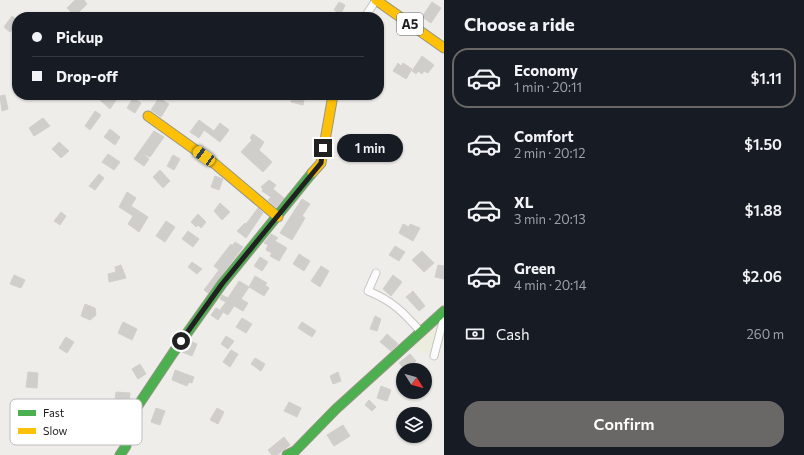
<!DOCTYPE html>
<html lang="en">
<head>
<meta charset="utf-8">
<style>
  body { margin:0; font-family:Commissioner,sans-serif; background:#242831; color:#f1f3f6; height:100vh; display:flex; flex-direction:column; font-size:15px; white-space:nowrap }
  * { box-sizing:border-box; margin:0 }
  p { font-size:13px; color:#9ea1a6 }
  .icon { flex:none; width:22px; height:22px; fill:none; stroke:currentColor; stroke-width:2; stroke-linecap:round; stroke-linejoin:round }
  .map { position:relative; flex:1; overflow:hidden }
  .panel { display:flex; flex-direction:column; background:#171b24; width:360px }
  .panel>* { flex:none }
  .banner { position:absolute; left:12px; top:12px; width:372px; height:88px; border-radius:16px; box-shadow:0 1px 3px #0004; display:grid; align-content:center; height:88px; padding:0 20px; background:#171b24 }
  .needle { width:26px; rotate:127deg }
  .tools { position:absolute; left:396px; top:363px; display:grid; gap:8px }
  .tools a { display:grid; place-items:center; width:36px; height:36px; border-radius:50%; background:#171b24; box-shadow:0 1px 3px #0004; font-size:20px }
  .end { position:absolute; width:18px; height:18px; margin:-9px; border:5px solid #212121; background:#fff; box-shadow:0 0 0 2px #fff }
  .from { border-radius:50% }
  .bubble { position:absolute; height:28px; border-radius:14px; background:#171b24; box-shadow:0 1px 3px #0004; font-size:13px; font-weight:600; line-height:28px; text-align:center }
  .car { position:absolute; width:12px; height:24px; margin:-12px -6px; border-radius:5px; box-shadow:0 0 3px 1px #0007; background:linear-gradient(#f5c518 24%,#345 0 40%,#f5c518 0 76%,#345 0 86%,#f5c518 0) }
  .banner b { display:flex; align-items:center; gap:14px; height:38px; font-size:15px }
  .banner b+b { border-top:1px solid #363941 }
  .banner i { width:10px; height:10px; background:#f1f3f6 }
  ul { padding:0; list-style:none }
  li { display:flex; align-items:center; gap:12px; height:60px; margin:0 8px 6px; padding:0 12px; border:2px solid transparent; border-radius:16px }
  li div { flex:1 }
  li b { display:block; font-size:15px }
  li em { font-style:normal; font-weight:600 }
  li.selected { border-color:#696867 }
  li>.icon { width:36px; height:36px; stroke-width:1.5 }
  h2 { padding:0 20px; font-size:18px; line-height:48px }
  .pay { display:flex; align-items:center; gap:10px; height:44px; padding:0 20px; font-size:15px }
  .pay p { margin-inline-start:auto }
  .button { display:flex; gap:8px; margin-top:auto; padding:8px 20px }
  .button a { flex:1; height:46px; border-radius:16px; background:#696867; color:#fff; font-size:16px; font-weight:600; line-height:46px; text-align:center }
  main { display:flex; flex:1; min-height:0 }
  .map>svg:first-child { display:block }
  .farmland { fill:#ececdf }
  .building { fill:#cfcecb; stroke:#d2cfcc }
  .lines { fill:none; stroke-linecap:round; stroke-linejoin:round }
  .street-casing { stroke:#c5c4c2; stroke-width:9 }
  .fast-casing { stroke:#959783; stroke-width:11 }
  .slow-casing { stroke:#959783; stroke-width:11 }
  .street { stroke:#fdfcfc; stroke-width:7 }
  .fast { stroke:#4caf50; stroke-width:9 }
  .slow { stroke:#ffc107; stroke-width:9 }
  .route { stroke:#212121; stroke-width:5 }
  .labels { text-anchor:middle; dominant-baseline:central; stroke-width:3.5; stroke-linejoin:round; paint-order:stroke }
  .shield { fill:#fff; stroke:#646464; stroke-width:1 }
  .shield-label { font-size:13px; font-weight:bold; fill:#212121 }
  .key { fill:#fff; stroke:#bcbcbc; stroke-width:1 }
  .key-label { font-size:11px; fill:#212121 }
</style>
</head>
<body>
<main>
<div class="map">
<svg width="444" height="455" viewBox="0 0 444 455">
  <rect width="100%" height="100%" fill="#efedea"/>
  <polygon class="farmland" points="441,320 433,356 409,347"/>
  <g class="building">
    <polygon points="75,0 84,0 87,4 75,16 67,8"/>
    <polygon points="339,2 345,5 341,14 334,10"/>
    <polygon points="432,2 441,8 431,23 422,17"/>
    <polygon points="12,16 17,20 17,23 10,32 4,27"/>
    <polygon points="422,56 434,65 428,73 424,71 422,74 418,71 416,74 412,71"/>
    <polygon points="398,63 401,66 403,63 412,69 406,79 393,71"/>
    <polygon points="5,95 8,109 2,111 0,96"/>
    <polygon points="102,95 123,95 116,100 110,109 99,99"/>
    <polygon points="293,95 305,95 303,105 291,102"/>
    <polygon points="133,98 141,103 135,113 127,108"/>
    <polygon points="159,98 169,104 161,117 151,110"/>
    <polygon points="95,111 101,115 90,130 85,126"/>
    <polygon points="43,118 50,126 34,136 29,128"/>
    <polygon points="199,120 214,131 220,123 229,130 220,142 204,130 199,138 190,132"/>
    <polygon points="110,129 120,137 115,145 104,137"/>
    <polygon points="154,131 164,137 150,157 142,153 149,159 144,166 134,159"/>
    <polygon points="253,134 264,142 259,150 272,162 263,172 241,152 252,140 250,138"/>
    <polygon points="357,136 367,139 365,153 347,149 346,153 340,152 341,148 338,147 340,138 356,142"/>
    <polygon points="59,142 69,151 61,158 52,149"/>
    <polygon points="108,154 120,162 114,170 102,162"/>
    <polygon points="173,155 180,159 174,170 167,166"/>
    <polygon points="160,170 170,181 163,188 153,177"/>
    <polygon points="99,174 104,178 95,190 89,186"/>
    <polygon points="215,176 223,179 219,190 211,187"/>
    <polygon points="269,180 276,185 273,189 284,198 276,207 268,200 271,197 262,191 263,189 261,187"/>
    <polygon points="127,192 136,198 131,206 148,217 139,232 128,224 133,216 119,207"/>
    <polygon points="302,199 310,204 302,216 305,218 292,240 280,233"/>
    <polygon points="220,203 230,212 222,220 214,211"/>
    <polygon points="258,208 263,213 246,238 237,231 245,223 246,224"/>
    <polygon points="61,212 66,216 60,225 54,221"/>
    <polygon points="198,214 206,222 201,228 198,225 196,227 191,222"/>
    <polygon points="166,221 175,227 165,242 156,236"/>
    <polygon points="403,224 409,227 410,224 420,228 413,241 399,233"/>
    <polygon points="188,231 199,239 193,247 182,239"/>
    <polygon points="271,234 278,238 275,241 287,248 279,261 270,256 272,253 266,250 268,245 264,243"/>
    <polygon points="235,242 243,247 208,293 204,290 219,270 214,266 231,244 232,246"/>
    <polygon points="395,246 405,252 399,261 389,255"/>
    <polygon points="422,251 434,263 424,272 412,260"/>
    <polygon points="299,254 310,261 304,271 293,264"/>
    <polygon points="260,257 268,262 262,271 254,266"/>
    <polygon points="192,262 202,269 197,274 188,267"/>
    <polygon points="121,265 126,278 109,282 108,274 116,272 115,267"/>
    <polygon points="438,265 444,266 444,279 435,277"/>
    <polygon points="321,266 329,271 320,287 311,281"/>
    <polygon points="14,275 25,280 21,288 10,284"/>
    <polygon points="393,275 402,282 391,296 383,289"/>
    <polygon points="255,276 267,283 265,285 269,288 264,296 249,287"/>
    <polygon points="239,281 249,287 241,299 248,303 243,311 234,306 228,315 220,310 226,302 220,299 222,295 228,298"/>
    <polygon points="413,291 425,306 419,311 406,297"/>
    <polygon points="85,304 95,308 96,315 90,320 81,316"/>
    <polygon points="216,308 223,312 218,320 211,315"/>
    <polygon points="375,316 381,319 377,331 370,329"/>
    <polygon points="242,318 252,324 246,333 236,327"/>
    <polygon points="123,322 137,329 132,340 118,333"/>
    <polygon points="302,322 316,331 312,337 298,328"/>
    <polygon points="387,334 398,344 391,351 380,342"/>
    <polygon points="226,336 234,341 228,349 221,344"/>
    <polygon points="66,337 74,342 67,353 59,348"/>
    <polygon points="190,341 197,344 192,356 182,352"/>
    <polygon points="231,350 238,354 230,367 223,362"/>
    <polygon points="410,354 416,361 405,370 399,363"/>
    <polygon points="255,358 265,364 261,371 251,364"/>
    <polygon points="140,364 146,374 138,379 132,369"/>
    <polygon points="175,370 194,377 192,383 189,382 187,386 172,380"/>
    <polygon points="28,372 38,373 37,388 26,387"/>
    <polygon points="338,372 341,381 333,384 330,376"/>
    <polygon points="381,386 391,390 387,401 377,398"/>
    <polygon points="116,392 130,393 129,403 115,401"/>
    <polygon points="369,400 376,407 372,411 365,405"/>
    <polygon points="289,402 301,408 297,417 284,411"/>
    <polygon points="156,408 165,411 160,425 151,422"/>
    <polygon points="217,408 224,412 218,424 210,420"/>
    <polygon points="343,425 350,436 334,446 327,435"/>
    <polygon points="284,437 290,445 277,455 272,455 268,450"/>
  </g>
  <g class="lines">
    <defs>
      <g id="street">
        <polyline points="365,17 376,0"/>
        <path d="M376,273L368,291C393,301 404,313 421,332"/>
        <polyline points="434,356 443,321 442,314"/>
      </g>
      <g id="fast">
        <polyline points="120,455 126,446 129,419 173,353 222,284 312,173"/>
        <polyline points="287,455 295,451 336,409 444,311"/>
      </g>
      <g id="slow">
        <polyline points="376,0 444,48"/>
        <polyline points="148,116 215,164 278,217"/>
        <polyline points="312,173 321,163 333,95"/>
      </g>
    </defs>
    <use href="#street" class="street-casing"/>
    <use href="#fast" class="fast-casing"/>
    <use href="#slow" class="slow-casing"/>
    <use href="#street" class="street"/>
    <use href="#fast" class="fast"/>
    <use href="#slow" class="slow"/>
  </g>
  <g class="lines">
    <polyline class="route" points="181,341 222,284 321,163 323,148"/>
  </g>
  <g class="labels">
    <rect class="shield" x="397" y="13" width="26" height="22" rx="3"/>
    <g class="shield-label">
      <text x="410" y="24">A5</text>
    </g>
  </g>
  <rect x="10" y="399" width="132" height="46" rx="6" class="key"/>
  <rect x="18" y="410" width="18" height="6" fill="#4caf50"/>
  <rect x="18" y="428" width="18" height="6" fill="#ffc107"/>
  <g class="key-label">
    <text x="43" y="417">Fast</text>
    <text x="43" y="435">Slow</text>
  </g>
</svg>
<div class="tools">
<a><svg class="needle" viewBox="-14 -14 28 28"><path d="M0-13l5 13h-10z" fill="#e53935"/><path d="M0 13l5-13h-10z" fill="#9ea1a6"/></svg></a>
<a><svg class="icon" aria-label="layers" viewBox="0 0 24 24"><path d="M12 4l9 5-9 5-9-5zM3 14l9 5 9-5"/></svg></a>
</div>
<i class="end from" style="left:181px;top:341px"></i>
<i class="end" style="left:323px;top:148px"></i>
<div class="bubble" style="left:337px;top:134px;width:66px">1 min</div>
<i class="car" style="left:204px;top:156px;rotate:306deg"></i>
<div class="banner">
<b><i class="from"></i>Pickup</b>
<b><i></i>Drop-off</b>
</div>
</div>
<section class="panel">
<h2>Choose a ride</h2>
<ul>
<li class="selected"><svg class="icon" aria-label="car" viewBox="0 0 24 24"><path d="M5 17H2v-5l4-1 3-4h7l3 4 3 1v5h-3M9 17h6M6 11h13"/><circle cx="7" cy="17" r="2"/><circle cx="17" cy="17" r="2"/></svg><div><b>Economy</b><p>1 min · 20:11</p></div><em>$1.11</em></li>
<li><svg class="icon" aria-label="car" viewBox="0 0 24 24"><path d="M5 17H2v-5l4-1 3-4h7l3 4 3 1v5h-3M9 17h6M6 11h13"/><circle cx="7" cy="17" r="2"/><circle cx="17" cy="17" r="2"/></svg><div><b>Comfort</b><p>2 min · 20:12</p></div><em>$1.50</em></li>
<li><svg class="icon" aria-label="car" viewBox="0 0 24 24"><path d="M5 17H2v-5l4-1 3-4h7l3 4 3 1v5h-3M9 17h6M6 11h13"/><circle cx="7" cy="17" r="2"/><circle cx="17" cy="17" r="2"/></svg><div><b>XL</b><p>3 min · 20:13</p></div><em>$1.88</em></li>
<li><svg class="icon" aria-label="car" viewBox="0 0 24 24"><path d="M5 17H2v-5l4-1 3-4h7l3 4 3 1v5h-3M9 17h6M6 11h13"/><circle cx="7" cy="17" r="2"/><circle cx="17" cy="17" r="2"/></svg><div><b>Green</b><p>4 min · 20:14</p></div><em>$2.06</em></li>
</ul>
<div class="pay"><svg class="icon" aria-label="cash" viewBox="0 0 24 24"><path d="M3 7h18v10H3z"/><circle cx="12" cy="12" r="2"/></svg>Cash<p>260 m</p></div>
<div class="button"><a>Confirm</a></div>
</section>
</main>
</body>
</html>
